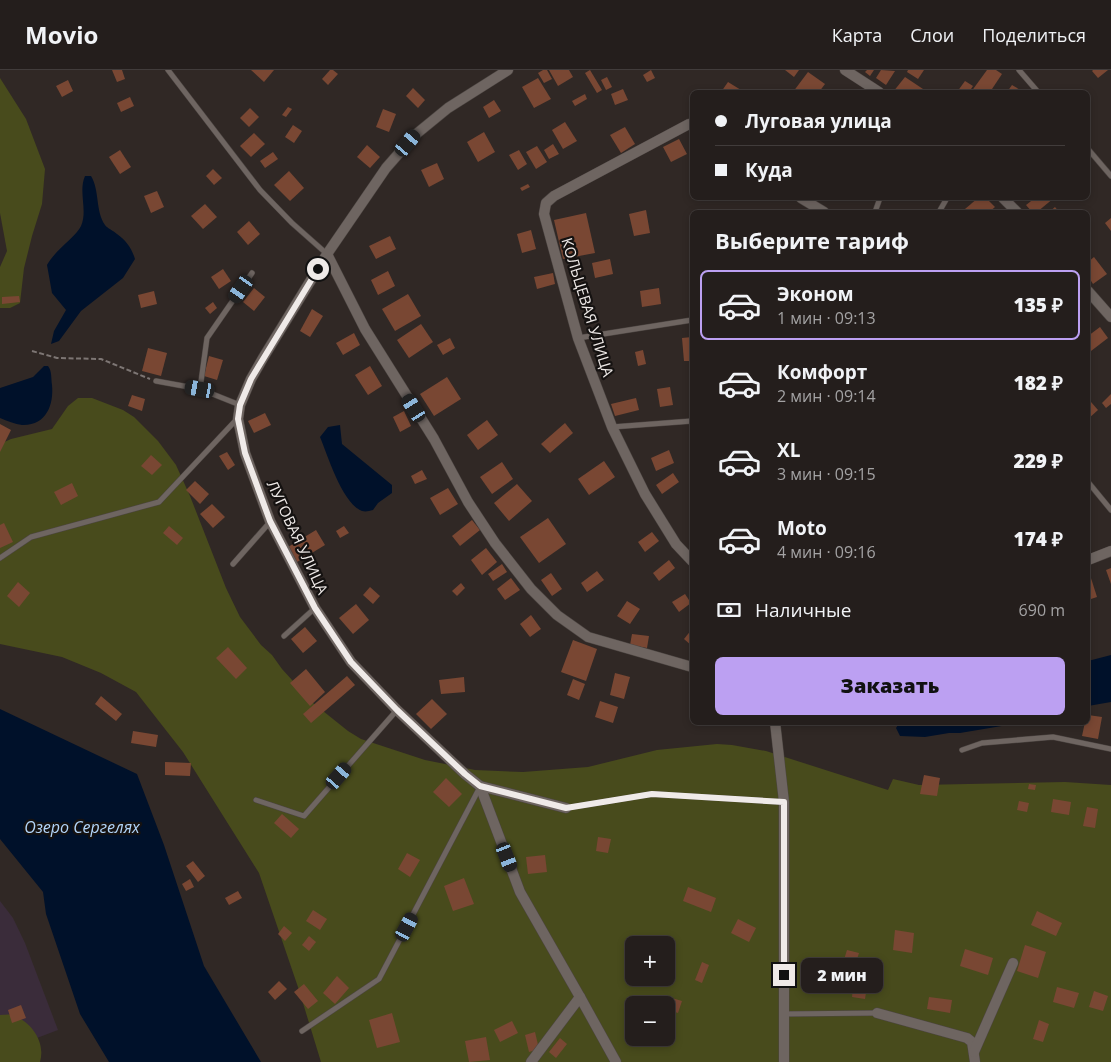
<!DOCTYPE html>
<html lang="ru">
<head>
<meta charset="utf-8">
<style>
  body { margin:0; font-family:"Open Sans",sans-serif; background:#302b29; color:#f1f3f6; height:100vh; display:flex; flex-direction:column; font-size:19px; white-space:nowrap }
  * { box-sizing:border-box; margin:0 }
  p { font-size:16px; color:#a3a2a3 }
  .icon { flex:none; width:28px; height:28px; fill:none; stroke:currentColor; stroke-width:2; stroke-linecap:round; stroke-linejoin:round }
  .map { position:relative; flex:1; overflow:hidden }
  .details { position:absolute; left:690px; top:140px; width:400px; height:515px; display:flex; flex-direction:column; background:#241e1c; border-radius:8px; box-shadow:0 2px 8px #0003,0 0 0 1px #413c3b }
  .details>* { flex:none }
  .banner { position:absolute; left:690px; top:20px; width:400px; height:110px; border-radius:8px; box-shadow:0 2px 8px #0003,0 0 0 1px #413c3b; display:grid; align-content:center; height:110px; padding:0 25px; background:#241e1c }
  .buttons { position:absolute; left:625px; top:866px; display:grid; gap:10px }
  .buttons a { display:grid; place-items:center; width:50px; height:50px; border-radius:8px; background:#241e1c; box-shadow:0 2px 8px #0003,0 0 0 1px #413c3b; font-size:25px }
  .end { position:absolute; width:22px; height:22px; margin:-11px; border:6px solid #efeae8; background:#111; box-shadow:0 0 0 2px #111 }
  .from { border-radius:50% }
  .bubble { position:absolute; height:35px; border-radius:8px; background:#241e1c; box-shadow:0 2px 8px #0003,0 0 0 1px #413c3b; font-size:16px; font-weight:800; line-height:35px; text-align:center }
  .car { position:absolute; width:15px; height:30px; margin:-15px -8px; border-radius:6px; box-shadow:0 0 4px 1px #0007; background:linear-gradient(#222 24%,#8ab4d8 0 40%,#222 0 76%,#8ab4d8 0 86%,#222 0) }
  .banner b { display:flex; align-items:center; gap:18px; height:48px; font-size:19px }
  .banner b+b { border-top:1px solid #413c3b }
  .banner i { width:12px; height:12px; background:#f1f3f6 }
  ul { padding:0; list-style:none }
  li { display:flex; align-items:center; gap:15px; height:70px; margin:0 10px 8px; padding:0 15px; border:2px solid transparent; border-radius:8px }
  li div { flex:1 }
  li b { display:block; font-size:19px }
  li em { font-style:normal; font-weight:800 }
  li.current { border-color:#bca0f2 }
  li>.icon { width:45px; height:45px; stroke-width:1.5 }
  h2 { padding:0 25px; font-size:22px; line-height:60px }
  .pay { display:flex; align-items:center; gap:12px; height:55px; padding:0 25px; font-size:19px }
  .pay p { margin-inline-start:auto }
  .primary-button { display:flex; gap:10px; margin-top:auto; padding:10px 25px }
  .primary-button a { flex:1; height:58px; border-radius:8px; background:#bca0f2; color:#111; font-size:20px; font-weight:800; line-height:58px; text-align:center }
  header { display:flex; align-items:center; gap:30px; box-sizing:border-box; height:70px; padding:0 25px; background:#241e1c; border-bottom:1px solid #413c3b }
  header strong { font-size:24px }
  nav { display:flex; gap:28px; margin-inline-start:auto; font-size:18px }
  .map>svg:first-child { display:block }
  .medical { fill:#3a2c3a }
  .green { fill:#484b1c; fill-rule:evenodd }
  .water { fill:#00112a }
  .building { fill:#794733 }
  .lines { fill:none; stroke-linecap:round; stroke-linejoin:round }
  .service-casing { stroke:#4c4542; stroke-width:6 }
  .minor-casing { stroke:#4c4542; stroke-width:11 }
  .path { stroke:#7d7674; stroke-width:2; stroke-dasharray:5 2.5; stroke-linecap:butt }
  .service { stroke:#6e6561; stroke-width:5 }
  .minor { stroke:#6e6561; stroke-width:10 }
  .route { stroke:#efeae8; stroke-width:6 }
  .labels { text-anchor:middle; dominant-baseline:central; stroke-width:4.5; stroke-linejoin:round; paint-order:stroke }
  .street-label { font-size:15px; fill:#efeae8; stroke:#151211 }
  .water-label { font-size:16px; font-style:italic; fill:#b2d5fa; stroke:#151211 }
</style>
</head>
<body>
<header>
<strong>Movio</strong>
<nav><a>Карта</a><a>Слои</a><a>Поделиться</a></nav>
</header>
<div class="map">
<svg width="1111" height="992" viewBox="0 0 1111 992">
  <rect width="100%" height="100%" fill="#302825"/>
  <polygon class="medical" points="0,831 13,848 25,873 58,960 0,982"/>
  <g class="green">
    <polygon points="0,8 26,49 45,99 42,134 32,166 24,198 20,233 10,238 0,238 0,197 7,181 0,143"/>
    <path d="M78,328H92L123,340L134,347L158,371L176,395L190,426L226,518L240,547L261,575L272,585L282,599L313,633L348,661L361,669L425,690L475,700L523,702L588,697L657,680L717,674L732,675L766,681L888,720L893,709L919,715L1065,712L1111,715V992H321L299,920L259,803L183,682L136,622L101,603L62,587L0,574V374L11,369L52,359L68,336ZM634,875H666V908H634ZM634,935H666V968H634Z"/>
    <path d="M0,945C4,945 9,944 12,945C31,951 46,972 40,992H0Z"/>
  </g>
  <g class="water">
    <path d="M85,106H91C100,121 95,140 105,155C107,158 114,161 117,164C126,170 132,179 135,189L123,208L81,241L59,271L51,274L54,261L66,240L52,223L47,195C55,180 76,167 81,156C88,140 78,122 85,106Z"/>
    <path d="M44,296H48C52,301 51,308 52,315C54,335 46,356 22,355C15,354 7,351 0,348V318L33,307Z"/>
    <path d="M340,355L342,374L392,415V423L378,433L373,440C369,441 366,442 362,441C342,433 328,386 320,367L328,357Z"/>
    <polygon points="1111,585 1111,632 1088,636 1088,591"/>
    <polygon points="0,639 137,704 164,775 204,896 261,992 109,992 80,944 46,844 43,822 0,769"/>
    <polygon points="900,652 1019,652 1019,653 960,663 949,663 925,667 900,666 896,658"/>
  </g>
  <g class="building">
    <polygon points="112,0 122,0 125,9 117,12"/>
    <polygon points="251,0 274,0 264,12"/>
    <polygon points="330,0 333,0 338,4 328,15 322,9"/>
    <polygon points="543,0 547,0 552,9 544,13 538,3"/>
    <polygon points="549,0 569,0 573,7 558,16"/>
    <polygon points="590,0 602,20 597,23 585,3"/>
    <polygon points="651,0 655,8 647,12 643,5"/>
    <polygon points="785,0 799,0 794,7"/>
    <polygon points="867,0 874,0 870,6 865,2"/>
    <polygon points="881,0 895,1 886,15 876,8"/>
    <polygon points="908,0 924,0 918,9 907,2"/>
    <polygon points="987,0 996,0 1002,4 990,22 971,22"/>
    <polygon points="1093,0 1108,0 1098,8 1092,1"/>
    <polygon points="808,2 825,14 819,22 793,22"/>
    <polygon points="607,7 612,17 606,20 601,10"/>
    <polygon points="905,7 923,19 920,22 893,22"/>
    <polygon points="538,8 551,29 534,38 522,17"/>
    <polygon points="68,10 73,21 62,27 56,16"/>
    <polygon points="965,11 973,16 969,22 957,22"/>
    <polygon points="728,12 741,20 739,22 721,22"/>
    <polygon points="1012,15 1022,21 1021,22 1007,22"/>
    <polygon points="413,18 425,30 418,38 406,26"/>
    <polygon points="623,19 628,30 615,35 611,24"/>
    <polygon points="585,24 587,29 575,36 572,31"/>
    <polygon points="130,27 134,36 121,42 117,33"/>
    <polygon points="494,30 501,41 489,48 483,37"/>
    <polygon points="288,37 292,39 286,47 282,45"/>
    <polygon points="250,38 259,47 249,57 240,48"/>
    <polygon points="383,39 396,44 389,62 376,57"/>
    <polygon points="565,52 577,71 563,79 552,60"/>
    <polygon points="293,55 302,61 294,73 285,67"/>
    <polygon points="625,57 635,74 621,83 610,65"/>
    <polygon points="484,62 495,82 478,92 467,72"/>
    <polygon points="254,63 265,74 251,87 240,76"/>
    <polygon points="679,69 687,84 671,92 663,77"/>
    <polygon points="553,74 559,84 549,89 544,80"/>
    <polygon points="367,75 380,87 370,98 357,87"/>
    <polygon points="537,76 547,92 536,99 526,82"/>
    <polygon points="120,80 131,97 120,104 109,87"/>
    <polygon points="519,80 527,94 518,100 509,85"/>
    <polygon points="273,82 278,89 265,98 260,91"/>
    <polygon points="437,93 444,109 429,117 421,100"/>
    <polygon points="213,99 222,108 214,115 206,106"/>
    <polygon points="289,101 304,118 290,131 274,115"/>
    <polygon points="528,114 530,117 522,121 520,118"/>
    <polygon points="157,121 164,137 151,143 144,126"/>
    <polygon points="978,128 986,128 995,137 989,142 968,142 965,139"/>
    <polygon points="1035,128 1054,128 1037,142 1032,142 1026,135"/>
    <polygon points="205,134 217,147 203,159 191,146"/>
    <polygon points="1055,137 1059,142 1049,142"/>
    <polygon points="646,140 650,163 634,166 629,144"/>
    <polygon points="586,143 595,183 563,189 554,150"/>
    <polygon points="1111,148 1111,161 1105,153"/>
    <polygon points="249,151 260,164 248,175 237,162"/>
    <polygon points="531,160 536,179 522,183 517,164"/>
    <polygon points="390,166 396,179 376,189 369,176"/>
    <polygon points="1094,187 1107,204 1093,214 1088,206 1088,192"/>
    <polygon points="610,189 613,204 595,208 592,193"/>
    <polygon points="223,199 231,211 219,219 211,207"/>
    <polygon points="388,201 395,216 378,225 371,210"/>
    <polygon points="553,203 555,214 537,219 534,207"/>
    <polygon points="584,212 587,224 576,227 574,214"/>
    <polygon points="254,218 265,227 254,241 243,232"/>
    <polygon points="659,218 661,234 642,237 640,221"/>
    <polygon points="154,221 157,234 141,238 138,225"/>
    <polygon points="408,224 421,246 395,261 382,239"/>
    <polygon points="19,226 20,232 2,234 2,227"/>
    <polygon points="213,232 217,238 210,244 205,238"/>
    <polygon points="312,239 323,246 310,267 300,261"/>
    <polygon points="421,254 433,272 409,288 397,270"/>
    <polygon points="1100,257 1108,268 1091,281 1088,275 1088,266"/>
    <polygon points="354,263 360,275 343,285 336,273"/>
    <polygon points="692,267 692,291 684,291 682,268"/>
    <polygon points="450,268 455,278 443,285 437,275"/>
    <polygon points="148,278 167,283 161,306 142,301"/>
    <polygon points="643,280 646,294 638,296 635,282"/>
    <polygon points="209,286 223,290 217,310 204,306"/>
    <polygon points="370,296 382,316 368,325 355,305"/>
    <polygon points="447,307 461,329 434,346 420,324"/>
    <polygon points="670,317 673,335 660,337 657,319"/>
    <polygon points="1111,324 1111,334 1106,338 1102,333"/>
    <polygon points="132,325 145,329 142,341 128,336"/>
    <polygon points="636,328 639,340 615,346 611,334"/>
    <polygon points="1091,332 1098,340 1088,349 1088,335"/>
    <polygon points="404,341 411,356 400,362 393,347"/>
    <polygon points="265,343 271,355 254,363 248,351"/>
    <polygon points="487,350 498,365 478,380 467,365"/>
    <polygon points="565,353 573,363 550,383 541,374"/>
    <polygon points="0,354 11,360 0,382"/>
    <polygon points="669,380 674,393 656,401 651,388"/>
    <polygon points="227,382 235,395 228,400 219,386"/>
    <polygon points="151,385 162,395 152,405 141,396"/>
    <polygon points="604,391 615,407 589,425 578,409"/>
    <polygon points="502,392 513,409 492,424 480,407"/>
    <polygon points="422,400 427,409 415,414 411,406"/>
    <polygon points="673,403 679,412 662,424 656,415"/>
    <polygon points="195,411 209,424 200,434 186,420"/>
    <polygon points="72,413 78,426 61,435 54,422"/>
    <polygon points="517,414 532,431 509,451 494,433"/>
    <polygon points="448,418 458,434 440,445 430,428"/>
    <polygon points="212,434 225,447 213,458 200,444"/>
    <polygon points="548,448 566,474 539,493 520,467"/>
    <polygon points="472,450 480,460 460,476 452,466"/>
    <polygon points="4,453 13,472 0,478 0,455"/>
    <polygon points="169,456 183,468 177,475 163,463"/>
    <polygon points="344,456 349,463 340,468 336,461"/>
    <polygon points="316,460 325,475 297,492 288,477"/>
    <polygon points="652,462 659,471 645,482 638,472"/>
    <polygon points="486,478 497,492 482,505 471,490"/>
    <polygon points="669,490 675,498 659,511 653,503"/>
    <polygon points="502,494 507,502 493,511 488,504"/>
    <polygon points="1111,498 1111,514 1106,500"/>
    <polygon points="597,501 604,510 587,522 581,513"/>
    <polygon points="551,503 562,519 552,526 541,510"/>
    <polygon points="1090,505 1097,527 1088,530 1088,506"/>
    <polygon points="511,508 520,520 505,530 497,519"/>
    <polygon points="18,512 30,523 19,537 7,526"/>
    <polygon points="461,513 465,518 457,526 452,521"/>
    <polygon points="370,517 380,526 373,534 363,525"/>
    <polygon points="685,524 691,533 679,542 672,532"/>
    <polygon points="627,531 640,539 630,554 617,546"/>
    <polygon points="356,534 369,550 353,564 339,548"/>
    <polygon points="531,545 541,559 530,567 520,554"/>
    <polygon points="305,557 317,571 303,583 291,569"/>
    <polygon points="692,559 692,576 684,569"/>
    <polygon points="632,564 649,566 647,578 630,575"/>
    <polygon points="573,570 597,579 586,611 561,602"/>
    <polygon points="228,577 247,598 236,609 216,588"/>
    <polygon points="306,599 325,622 310,636 290,613"/>
    <polygon points="615,603 630,607 624,629 610,625"/>
    <polygon points="347,606 355,615 311,653 303,644"/>
    <polygon points="464,607 465,622 441,624 439,610"/>
    <polygon points="573,609 585,614 579,630 567,625"/>
    <polygon points="101,626 122,644 116,651 95,634"/>
    <polygon points="432,629 447,644 431,659 416,644"/>
    <polygon points="600,631 618,637 613,653 595,647"/>
    <polygon points="1088,645 1102,647 1098,669 1082,666 1085,652 1088,652"/>
    <polygon points="133,661 158,665 156,677 131,673"/>
    <polygon points="165,692 191,693 190,706 165,705"/>
    <polygon points="924,705 940,708 937,726 920,724"/>
    <polygon points="446,708 462,724 449,737 433,722"/>
    <polygon points="1029,714 1036,715 1035,720 1028,719"/>
    <polygon points="1053,729 1071,732 1069,745 1051,742"/>
    <polygon points="1019,731 1029,733 1027,742 1017,740"/>
    <polygon points="1087,737 1098,739 1095,758 1083,756"/>
    <polygon points="282,744 299,759 291,768 274,753"/>
    <polygon points="598,767 611,769 608,783 596,781"/>
    <polygon points="407,783 420,790 410,807 398,799"/>
    <polygon points="545,785 547,802 528,804 526,787"/>
    <polygon points="193,791 205,806 198,812 186,796"/>
    <polygon points="464,808 474,834 453,841 444,816"/>
    <polygon points="190,809 194,817 186,821 182,814"/>
    <polygon points="688,817 716,828 711,842 683,831"/>
    <polygon points="238,821 242,828 229,835 225,828"/>
    <polygon points="313,840 327,849 320,860 306,851"/>
    <polygon points="1037,841 1062,853 1056,866 1031,855"/>
    <polygon points="738,849 756,858 749,872 731,863"/>
    <polygon points="284,856 292,863 285,871 278,864"/>
    <polygon points="895,860 914,863 912,883 893,880"/>
    <polygon points="309,866 316,872 309,881 302,875"/>
    <polygon points="1025,875 1046,882 1038,908 1017,901"/>
    <polygon points="965,879 993,888 988,905 960,896"/>
    <polygon points="847,880 859,883 855,896 843,893"/>
    <polygon points="702,892 709,895 702,913 695,910"/>
    <polygon points="337,906 349,918 335,934 323,923"/>
    <polygon points="854,908 868,910 865,929 852,927"/>
    <polygon points="279,911 287,919 275,930 268,922"/>
    <polygon points="304,914 318,931 308,939 294,922"/>
    <polygon points="1057,917 1079,923 1074,938 1053,932"/>
    <polygon points="1094,921 1108,926 1103,941 1089,937"/>
    <polygon points="665,926 682,931 678,943 666,939 666,935 662,935"/>
    <polygon points="929,927 952,930 950,943 927,939"/>
    <polygon points="21,935 26,948 12,953 8,940"/>
    <polygon points="392,943 400,972 377,978 369,950"/>
    <polygon points="1039,950 1049,954 1043,972 1033,969"/>
    <polygon points="512,951 518,963 500,972 494,960"/>
    <polygon points="535,962 539,979 529,982 525,965"/>
    <polygon points="486,967 490,990 469,992 465,971"/>
    <polygon points="560,968 567,974 556,988 549,982"/>
  </g>
  <g class="lines">
    <defs>
      <g id="service">
        <polyline points="168,0 260,120 292,153 327,184"/>
        <polyline points="1019,0 1038,22"/>
        <polyline points="1088,79 1111,106"/>
        <polyline points="875,142 880,128"/>
        <polyline points="939,142 947,128"/>
        <polyline points="578,268 692,250"/>
        <polyline points="156,311 200,319"/>
        <polyline points="240,335 200,319 207,268 252,203"/>
        <polyline points="612,357 692,351"/>
        <polyline points="1088,412 1111,440"/>
        <polyline points="0,488 31,467 159,432 237,349"/>
        <polyline points="233,494 270,452"/>
        <polyline points="284,566 315,538"/>
        <polyline points="962,680 982,673 1053,667 1111,679"/>
        <polyline points="256,730 304,746 397,640"/>
        <polyline points="566,738 652,724 784,732"/>
        <polyline points="784,944 877,943"/>
        <polyline points="302,961 379,909 480,717"/>
      </g>
      <g id="minor">
        <polyline points="508,0 448,38 415,65 386,98 327,184 263,288 251,309 240,335 238,349 245,383 270,451 315,538 351,592 397,640 465,704 480,716 566,738"/>
        <polyline points="845,0 879,22"/>
        <polyline points="692,54 689,54 554,126 546,133 544,144 578,268 612,357 645,424 676,474 692,491"/>
        <polyline points="801,128 824,142"/>
        <polyline points="1003,128 1017,142"/>
        <polyline points="327,184 365,259 434,369 468,432 495,473 531,519 557,545 588,567 692,597"/>
        <polyline points="1088,221 1111,247"/>
        <polyline points="1088,490 1111,481"/>
        <polyline points="775,652 784,732 784,992"/>
        <polyline points="480,716 520,822 580,927"/>
        <polyline points="877,943 967,968 972,972 975,992"/>
        <polyline points="974,982 1013,893"/>
        <polyline points="531,992 580,927 616,992"/>
      </g>
    </defs>
    <use href="#service" class="service-casing"/>
    <use href="#minor" class="minor-casing"/>
    <polyline class="path" points="32,281 57,288 101,289 150,309"/>
    <use href="#service" class="service"/>
    <use href="#minor" class="minor"/>
  </g>
  <g class="lines">
    <polyline class="route" points="318,199 251,309 240,335 238,349 245,383 270,451 315,538 351,592 397,640 465,704 480,716 566,738 652,724 784,732 784,905"/>
  </g>
  <g class="labels">
    <g class="street-label">
      <text transform="translate(588 237) rotate(73)">КОЛЬЦЕВАЯ УЛИЦА</text>
      <text transform="translate(298 467) rotate(65)">ЛУГОВАЯ УЛИЦА</text>
    </g>
    <g class="water-label">
      <text x="82" y="757">Озеро Сергелях</text>
    </g>
  </g>
</svg>
<div class="buttons">
<a>+</a>
<a>−</a>
</div>
<i class="end from" style="left:318px;top:199px"></i>
<i class="end" style="left:784px;top:905px"></i>
<div class="bubble" style="left:801px;top:888px;width:82px">2 мин</div>
<i class="car" style="left:408px;top:73px;rotate:40deg"></i>
<i class="car" style="left:241px;top:219px;rotate:215deg"></i>
<i class="car" style="left:200px;top:319px;rotate:280deg"></i>
<i class="car" style="left:414px;top:338px;rotate:328deg"></i>
<i class="car" style="left:339px;top:706px;rotate:41deg"></i>
<i class="car" style="left:507px;top:787px;rotate:159deg"></i>
<i class="car" style="left:407px;top:857px;rotate:28deg"></i>
<div class="banner">
<b><i class="from"></i>Луговая улица</b>
<b><i></i>Куда</b>
</div>
<section class="details">
<h2>Выберите тариф</h2>
<ul>
<li class="current"><svg class="icon" aria-label="car" viewBox="0 0 24 24"><path d="M5 17H2v-5l4-1 3-4h7l3 4 3 1v5h-3M9 17h6M6 11h13"/><circle cx="7" cy="17" r="2"/><circle cx="17" cy="17" r="2"/></svg><div><b>Эконом</b><p>1 мин · 09:13</p></div><em>135 ₽</em></li>
<li><svg class="icon" aria-label="car" viewBox="0 0 24 24"><path d="M5 17H2v-5l4-1 3-4h7l3 4 3 1v5h-3M9 17h6M6 11h13"/><circle cx="7" cy="17" r="2"/><circle cx="17" cy="17" r="2"/></svg><div><b>Комфорт</b><p>2 мин · 09:14</p></div><em>182 ₽</em></li>
<li><svg class="icon" aria-label="car" viewBox="0 0 24 24"><path d="M5 17H2v-5l4-1 3-4h7l3 4 3 1v5h-3M9 17h6M6 11h13"/><circle cx="7" cy="17" r="2"/><circle cx="17" cy="17" r="2"/></svg><div><b>XL</b><p>3 мин · 09:15</p></div><em>229 ₽</em></li>
<li><svg class="icon" aria-label="car" viewBox="0 0 24 24"><path d="M5 17H2v-5l4-1 3-4h7l3 4 3 1v5h-3M9 17h6M6 11h13"/><circle cx="7" cy="17" r="2"/><circle cx="17" cy="17" r="2"/></svg><div><b>Moto</b><p>4 мин · 09:16</p></div><em>174 ₽</em></li>
</ul>
<div class="pay"><svg class="icon" aria-label="cash" viewBox="0 0 24 24"><path d="M3 7h18v10H3z"/><circle cx="12" cy="12" r="2"/></svg>Наличные<p>690 m</p></div>
<div class="primary-button"><a>Заказать</a></div>
</section>
</div>
</body>
</html>
